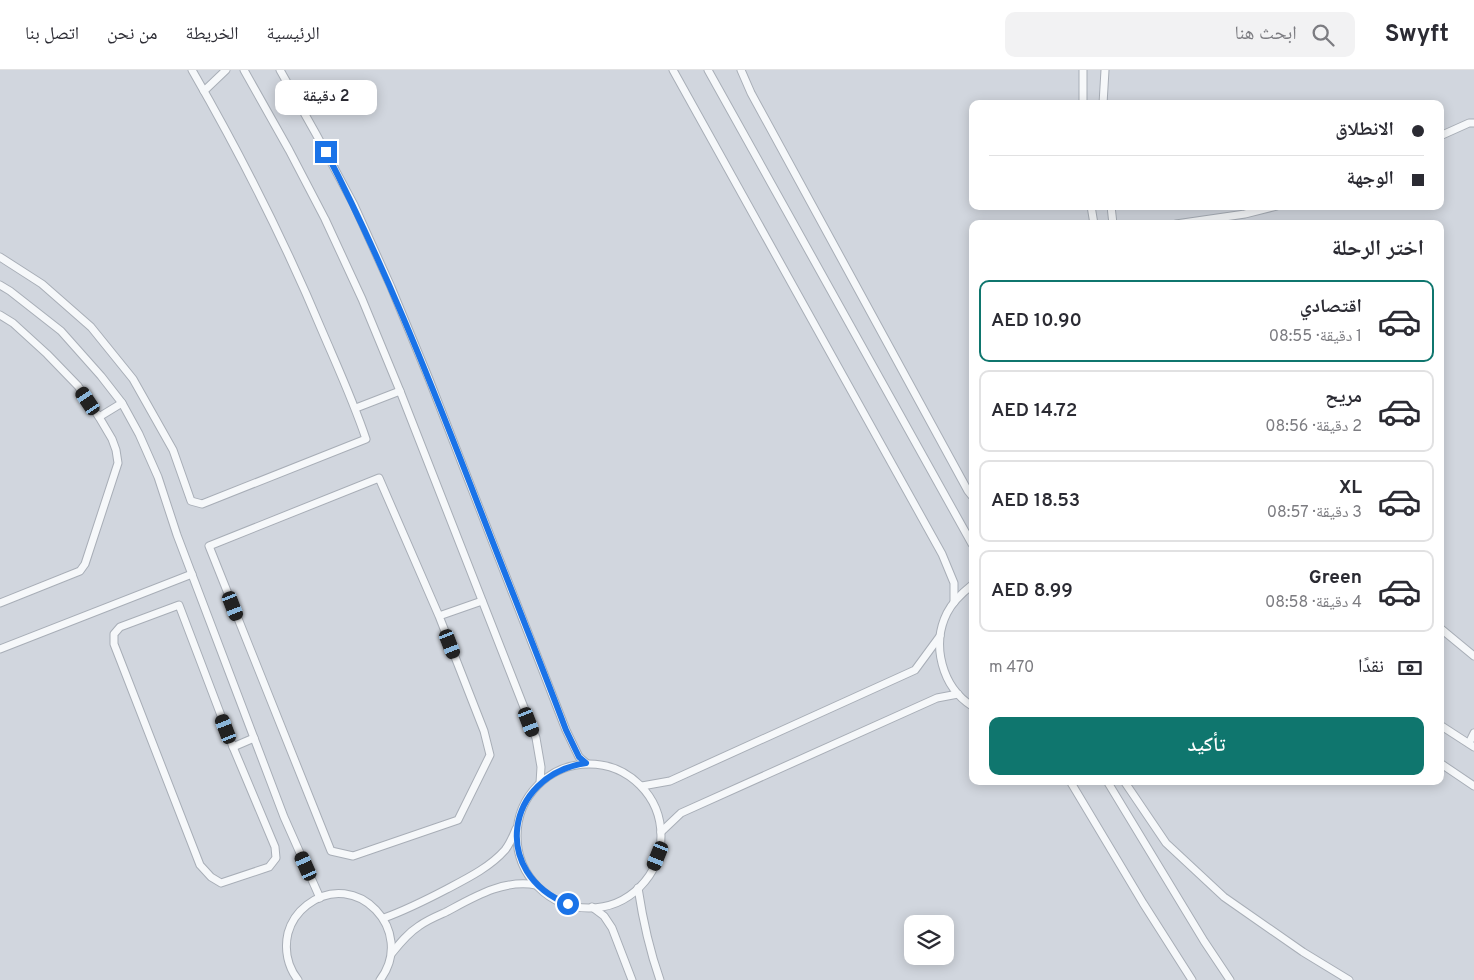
<!DOCTYPE html>
<html lang="ar">
<head>
<meta charset="utf-8">
<style>
  body { margin:0; font-family:Overpass,"Noto Naskh Arabic",sans-serif; background:#f2f2f3; color:#2b2b33; direction:rtl; height:100vh; display:flex; flex-direction:column; font-size:19px; white-space:nowrap }
  * { box-sizing:border-box; margin:0 }
  p { font-size:16px; color:#7c7c81 }
  .icon { flex:none; width:28px; height:28px; fill:none; stroke:currentColor; stroke-width:2; stroke-linecap:round; stroke-linejoin:round }
  .map { position:relative; flex:1; overflow:hidden; direction:ltr }
  .sheet { position:absolute; left:969px; top:150px; width:475px; height:565px; display:flex; flex-direction:column; background:#fff; border-radius:10px; box-shadow:0 2px 12px #0003; direction:rtl }
  .sheet>* { flex:none }
  .banner { position:absolute; left:969px; top:30px; width:475px; height:110px; border-radius:10px; box-shadow:0 2px 12px #0003; direction:rtl; display:grid; align-content:center; height:110px; padding:0 20px; background:#fff }
  .tools { position:absolute; left:904px; top:845px; display:grid; gap:10px }
  .tools a { display:grid; place-items:center; width:50px; height:50px; border-radius:10px; background:#fff; box-shadow:0 2px 12px #0003; font-size:25px }
  .end { position:absolute; width:22px; height:22px; margin:-11px; border:6px solid #1a73e8; background:#fff; box-shadow:0 0 0 2px #fff }
  .from { border-radius:50% }
  .bubble { position:absolute; height:35px; border-radius:10px; background:#fff; box-shadow:0 2px 12px #0003; font-size:16px; font-weight:600; line-height:35px; text-align:center; direction:rtl }
  .car { position:absolute; width:15px; height:30px; margin:-15px -8px; border-radius:6px; box-shadow:0 0 4px 1px #0007; background:linear-gradient(#222 24%,#8ab4d8 0 40%,#222 0 76%,#8ab4d8 0 86%,#222 0) }
  .banner b { display:flex; align-items:center; gap:18px; height:48px; font-size:19px }
  .banner b+b { border-top:1px solid #e1e1e2 }
  .banner i { width:12px; height:12px; background:#2b2b33 }
  ul { padding:0; list-style:none }
  li { display:flex; align-items:center; gap:15px; height:82px; margin:0 10px 8px; padding:0 10px; border:2px solid #e1e1e2; border-radius:10px }
  li div { flex:1 }
  li b { display:block; font-size:19px }
  li em { font-style:normal; font-weight:600 }
  li.active { border-color:#0f766e }
  li>.icon { width:45px; height:45px; stroke-width:1.5 }
  h2 { padding:0 20px; font-size:22px; line-height:60px }
  .pay { display:flex; align-items:center; gap:12px; height:55px; padding:0 20px; font-size:19px }
  .pay p { margin-inline-start:auto }
  .cta { display:flex; gap:10px; margin-top:auto; padding:10px 20px }
  .cta a { flex:1; height:58px; border-radius:10px; background:#0f766e; color:#fff; font-size:20px; font-weight:600; line-height:58px; text-align:center }
  header { display:flex; align-items:center; gap:30px; box-sizing:border-box; height:70px; padding:0 25px; background:#fff; border-bottom:1px solid #e1e1e2 }
  header strong { font-size:24px }
  nav { display:flex; gap:28px; margin-inline-start:auto; font-size:18px }
  .search { width:350px; height:45px; background:#f2f2f3; display:flex; align-items:center; gap:12px; box-sizing:border-box; padding:0 18px; border-radius:10px; color:#7c7c81; font-size:19px }
  .map>svg:first-child { display:block }
  .built { fill:#d1d6de; fill-rule:evenodd }
  .lines { fill:none; stroke-linecap:round; stroke-linejoin:round }
  .lane-casing { stroke:#a8aeb7; stroke-width:9 }
  .lane { stroke:#f6f8fa; stroke-width:7 }
  .route { stroke:#1a73e8; stroke-width:6 }
</style>
</head>
<body>
<header>
<strong>Swyft</strong>
<div class="search"><svg class="icon" aria-label="search" viewBox="0 0 24 24"><circle cx="10" cy="10" r="6"/><path d="M15 15l6 6"/></svg>ابحث هنا</div>
<nav><a>الرئيسية</a><a>الخريطة</a><a>من نحن</a><a>اتصل بنا</a></nav>
</header>
<div class="map">
<svg width="1474" height="910" viewBox="0 0 1474 910">
  <rect width="100%" height="100%" fill="#e3e7ec"/>
  <path class="built" d="M0,0H1474V910H0ZM972,34H1440V136H972ZM972,154H1440V711H972ZM912,854H945V886H912Z"/>
  <g class="lines">
    <defs>
      <g id="lane">
        <polyline points="244,0 289,80 325,149 362,229 400,321 536,668 541,697 540,713"/>
        <polyline points="280,0 316,64 354,135 391,217 429,309 566,660 579,687 586,693"/>
        <polyline points="673,0 942,484 954,513 954,532"/>
        <polyline points="708,0 972,474"/>
        <polyline points="741,0 751,23 968,421 972,426"/>
        <polyline points="204,21 226,0"/>
        <polyline points="1083,34 1083,0"/>
        <polyline points="1103,34 1105,0"/>
        <polyline points="1440,66 1469,53 1474,53"/>
        <polyline points="1091,136 1094,154"/>
        <polyline points="1111,136 1113,154"/>
        <polyline points="1176,154 1245,144 1277,136"/>
        <path d="M0,187L42,214L91,257L133,309L173,380L191,431L202,434L366,369C354,333 338,298 323,263C285,172 241,85 192,0"/>
        <polyline points="0,215 10,221 61,261 101,306 122,333 139,364 158,407 177,465 284,747 320,828"/>
        <polyline points="0,245 13,253 47,284 78,316 99,347 112,369 116,380 118,393 85,494 80,501 0,533"/>
        <polyline points="356,338 400,321"/>
        <polyline points="99,347 122,333"/>
        <path d="M972,515C962,523 953,531 947,543C931,575 942,617 972,636"/>
        <polygon points="179,535 233,677 275,777 276,788 269,797 221,813 211,807 200,795 114,574 114,564 120,557"/>
        <polyline points="439,546 379,408 209,476 331,781 353,786 458,750 490,685 484,661 439,546 482,531"/>
        <polyline points="1440,558 1474,586"/>
        <polyline points="0,579 192,504"/>
        <polyline points="1440,655 1474,677"/>
        <polyline points="1469,673 1474,663"/>
        <polyline points="233,677 254,668"/>
        <polyline points="1440,693 1474,716"/>
        <circle cx="589" cy="766" r="72"/>
        <polyline points="1070,711 1143,833 1192,910"/>
        <polyline points="1107,711 1204,871 1230,910"/>
        <polyline points="1124,711 1166,773 1224,827 1303,882 1349,910"/>
        <polyline points="642,716 670,711 915,600 940,566"/>
        <polyline points="661,762 681,743 937,628 958,624"/>
        <path d="M638,818C643,851 649,879 660,910"/>
        <polyline points="592,837 604,846 612,858 632,910"/>
        <path d="M384,848C406,840 426,830 447,819C468,808 490,797 505,780C510,774 513,766 516,759"/>
        <path d="M392,883C400,873 408,863 419,856C427,850 437,846 446,842C474,827 503,809 536,815"/>
        <path d="M298,910C288,897 284,880 288,863C291,852 298,842 307,835C356,797 417,861 380,910"/>
      </g>
    </defs>
    <use href="#lane" class="lane-casing"/>
    <use href="#lane" class="lane"/>
  </g>
  <g class="lines">
    <path class="route" d="M326,82C382,190 427,303 471,416C502,497 535,578 566,660L579,687L586,693C504,706 491,804 568,834"/>
  </g>
</svg>
<div class="tools">
<a><svg class="icon" aria-label="layers" viewBox="0 0 24 24"><path d="M12 4l9 5-9 5-9-5zM3 14l9 5 9-5"/></svg></a>
</div>
<i class="end from" style="left:568px;top:834px"></i>
<i class="end" style="left:326px;top:82px"></i>
<div class="bubble" style="left:275px;top:10px;width:102px">2 دقيقة</div>
<i class="car" style="left:88px;top:331px;rotate:326deg"></i>
<i class="car" style="left:233px;top:536px;rotate:159deg"></i>
<i class="car" style="left:450px;top:574px;rotate:159deg"></i>
<i class="car" style="left:529px;top:652px;rotate:159deg"></i>
<i class="car" style="left:226px;top:659px;rotate:339deg"></i>
<i class="car" style="left:658px;top:786px;rotate:202deg"></i>
<i class="car" style="left:306px;top:796px;rotate:336deg"></i>
<div class="banner">
<b><i class="from"></i>الانطلاق</b>
<b><i></i>الوجهة</b>
</div>
<section class="sheet">
<h2>اختر الرحلة</h2>
<ul>
<li class="active"><svg class="icon" aria-label="car" viewBox="0 0 24 24"><path d="M5 17H2v-5l4-1 3-4h7l3 4 3 1v5h-3M9 17h6M6 11h13"/><circle cx="7" cy="17" r="2"/><circle cx="17" cy="17" r="2"/></svg><div><b>اقتصادي</b><p>1 دقيقة · 08:55</p></div><em>AED 10.90</em></li>
<li><svg class="icon" aria-label="car" viewBox="0 0 24 24"><path d="M5 17H2v-5l4-1 3-4h7l3 4 3 1v5h-3M9 17h6M6 11h13"/><circle cx="7" cy="17" r="2"/><circle cx="17" cy="17" r="2"/></svg><div><b>مريح</b><p>2 دقيقة · 08:56</p></div><em>AED 14.72</em></li>
<li><svg class="icon" aria-label="car" viewBox="0 0 24 24"><path d="M5 17H2v-5l4-1 3-4h7l3 4 3 1v5h-3M9 17h6M6 11h13"/><circle cx="7" cy="17" r="2"/><circle cx="17" cy="17" r="2"/></svg><div><b>XL</b><p>3 دقيقة · 08:57</p></div><em>AED 18.53</em></li>
<li><svg class="icon" aria-label="car" viewBox="0 0 24 24"><path d="M5 17H2v-5l4-1 3-4h7l3 4 3 1v5h-3M9 17h6M6 11h13"/><circle cx="7" cy="17" r="2"/><circle cx="17" cy="17" r="2"/></svg><div><b>Green</b><p>4 دقيقة · 08:58</p></div><em>AED 8.99</em></li>
</ul>
<div class="pay"><svg class="icon" aria-label="cash" viewBox="0 0 24 24"><path d="M3 7h18v10H3z"/><circle cx="12" cy="12" r="2"/></svg>نقدًا<p>470 m</p></div>
<div class="cta"><a>تأكيد</a></div>
</section>
</div>
</body>
</html>
